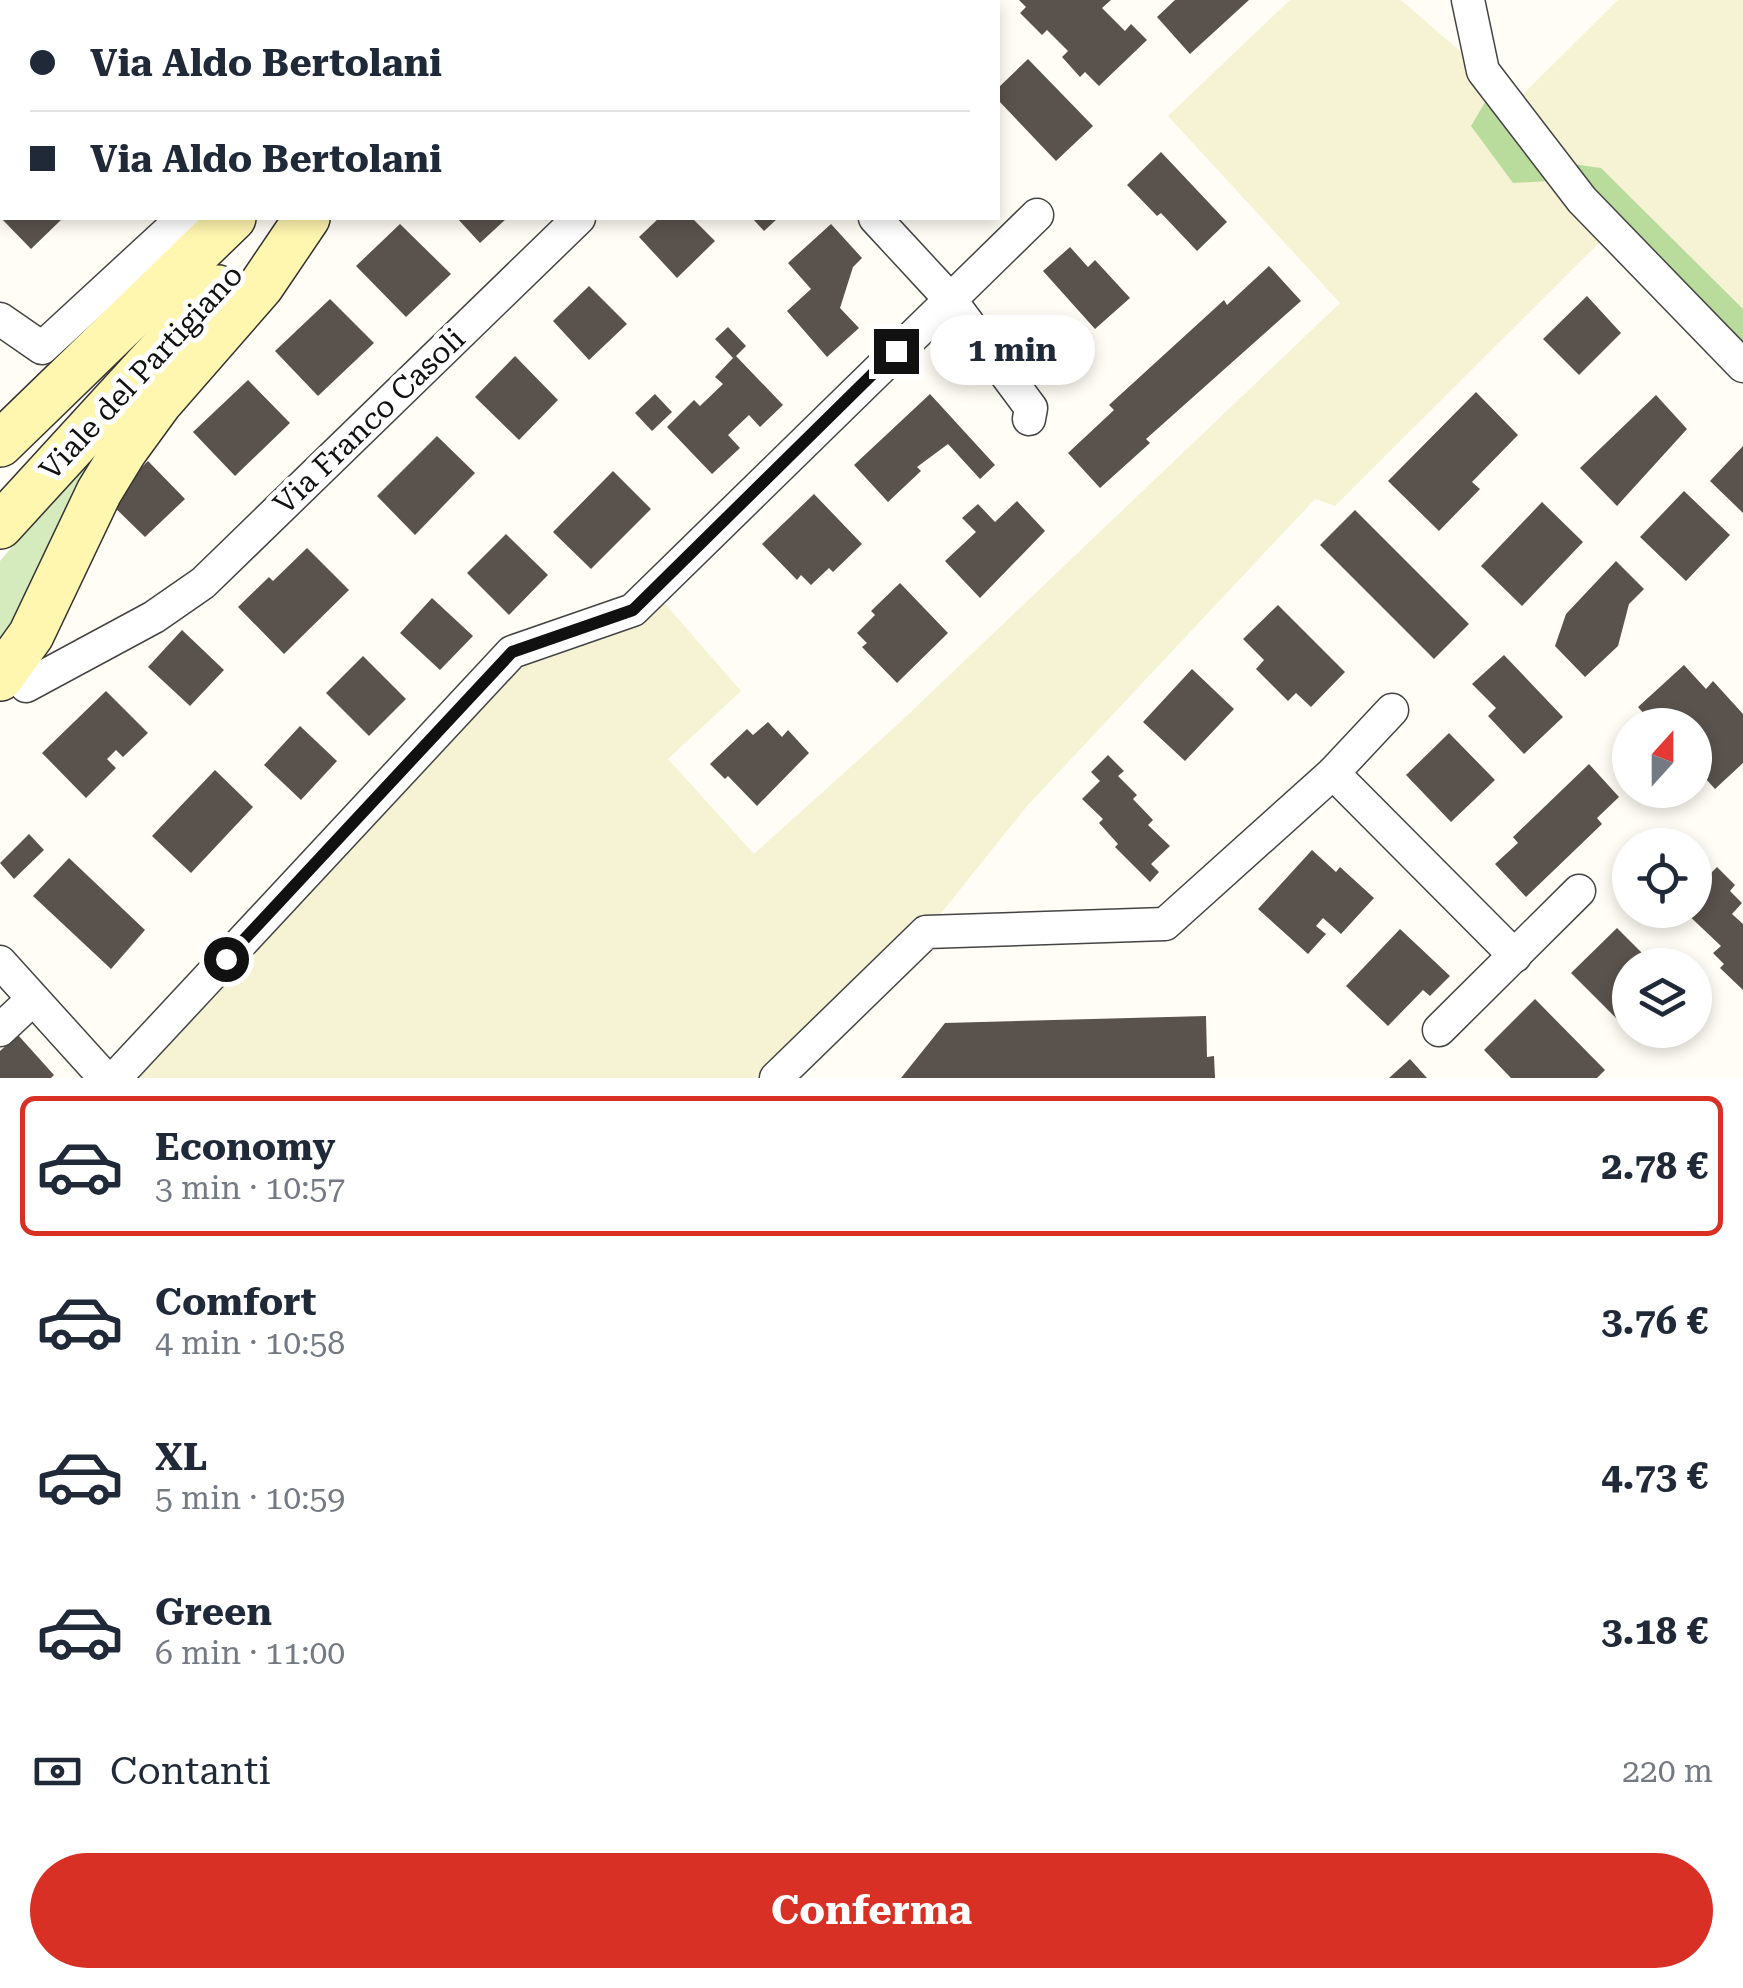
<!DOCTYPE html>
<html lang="it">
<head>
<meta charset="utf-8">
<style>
  body { margin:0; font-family:"Roboto Serif",serif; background:#f6f6f7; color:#1f2937; height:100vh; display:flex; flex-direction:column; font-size:38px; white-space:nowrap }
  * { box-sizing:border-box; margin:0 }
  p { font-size:32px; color:#747a83 }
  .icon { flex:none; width:55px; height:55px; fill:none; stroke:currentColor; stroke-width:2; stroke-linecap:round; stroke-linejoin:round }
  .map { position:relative; height:1078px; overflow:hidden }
  .drawer { display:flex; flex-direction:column; background:#fff; flex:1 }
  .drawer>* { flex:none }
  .guide { position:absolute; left:0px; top:0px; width:1000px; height:220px; box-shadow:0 5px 15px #0003; display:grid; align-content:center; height:220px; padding:0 30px; background:#fff }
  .needle { width:65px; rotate:21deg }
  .fabs { position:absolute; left:1612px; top:708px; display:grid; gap:20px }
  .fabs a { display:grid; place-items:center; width:100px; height:100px; border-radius:50%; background:#fff; box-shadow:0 5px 15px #0003; font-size:50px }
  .end { position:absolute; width:45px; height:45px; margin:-22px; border:12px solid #111; background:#fff; box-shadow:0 0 0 5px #fff }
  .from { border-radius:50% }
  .bubble { position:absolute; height:70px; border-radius:35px; background:#fff; box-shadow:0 5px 15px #0003; font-size:32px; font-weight:700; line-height:70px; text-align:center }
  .guide b { display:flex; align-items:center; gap:35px; height:95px; font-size:38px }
  .guide b+b { border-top:2px solid #e0e1e3 }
  .guide i { width:25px; height:25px; background:#1f2937 }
  ul { padding:18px 0 0; list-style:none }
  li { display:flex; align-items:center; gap:30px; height:140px; margin:0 20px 15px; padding:0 10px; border:5px solid transparent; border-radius:15px }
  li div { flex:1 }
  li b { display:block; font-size:38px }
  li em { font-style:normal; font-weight:700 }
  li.active { border-color:#d93025 }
  li>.icon { width:90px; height:90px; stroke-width:1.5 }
  .pay { display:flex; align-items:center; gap:25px; height:110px; padding:0 30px; font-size:38px }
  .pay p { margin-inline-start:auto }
  .cta { display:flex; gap:20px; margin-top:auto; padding:20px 30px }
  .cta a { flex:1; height:115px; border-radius:60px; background:#d93025; color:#fff; font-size:40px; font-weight:700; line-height:115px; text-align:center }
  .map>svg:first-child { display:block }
  .farmland { fill:#f6f3d4 }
  .green { fill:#d5ebbd }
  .forest { fill:#b9dc9c }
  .building { fill:#5a524d }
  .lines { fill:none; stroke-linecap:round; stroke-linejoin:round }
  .street-casing { stroke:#444; stroke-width:35 }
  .secondary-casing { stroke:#333; stroke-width:48 }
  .street { stroke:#fff; stroke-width:32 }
  .secondary { stroke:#fff6b0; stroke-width:45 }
  .route { stroke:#111; stroke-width:12 }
  .labels { text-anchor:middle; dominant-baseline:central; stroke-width:10; stroke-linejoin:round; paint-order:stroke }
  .street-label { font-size:30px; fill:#111; stroke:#fff }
</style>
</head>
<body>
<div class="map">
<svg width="1743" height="1078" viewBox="0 0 1743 1078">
  <rect width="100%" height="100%" fill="#fffdf5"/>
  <polygon class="farmland" points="1290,0 1401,0 1483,71 1511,106 1618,0 1743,0 1743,366 1611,231 1335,506 1315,499 1027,806 926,932 776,1078 115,1078 512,652 653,590 741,691 668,759 754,854 896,726 1340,303 1168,116"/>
  <g class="green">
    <polygon points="0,0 74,2 2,2 0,140"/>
    <polygon points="254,266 0,657 0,561"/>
  </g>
  <polygon class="forest" points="1487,99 1552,161 1601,168 1743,309 1743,366 1567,180 1513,183 1471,126"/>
  <g class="building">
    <polygon points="1019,0 1111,0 1102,8 1125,31 1131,24 1147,40 1099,86 1085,72 1080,77 1062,57 1068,51 1047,30 1042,35 1020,13 1026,7"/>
    <polygon points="1175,0 1249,0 1190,54 1157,17"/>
    <polygon points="1028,59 1093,126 1056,161 998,100 998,88"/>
    <polygon points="1161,152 1227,222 1197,251 1161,213 1157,216 1127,185"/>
    <polygon points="1,218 63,218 31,249"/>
    <polygon points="457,218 507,218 480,243"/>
    <polygon points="659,218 692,218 715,241 677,278 639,237"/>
    <polygon points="752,218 778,218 764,231"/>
    <polygon points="400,224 451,274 406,317 356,266"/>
    <polygon points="831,224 862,258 853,267 840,308 859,328 827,357 787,311 811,289 788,263"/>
    <polygon points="1070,247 1088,267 1095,260 1130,298 1095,329 1043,271"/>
    <polygon points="1269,266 1301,301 1146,439 1150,443 1100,488 1068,453 1114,410 1109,405 1224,300 1227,305"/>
    <polygon points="589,286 627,324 589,360 553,321"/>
    <polygon points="1587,296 1621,333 1579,375 1543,339"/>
    <polygon points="330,299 374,343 318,396 275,351"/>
    <polygon points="728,327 746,346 736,356 783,405 760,427 749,415 728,435 740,448 712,474 667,427 694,400 700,406 723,384 715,377 733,358 715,339"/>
    <polygon points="515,356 558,400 519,440 475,397"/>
    <polygon points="248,380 290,423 235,476 193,432"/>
    <polygon points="1476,392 1518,435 1472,482 1480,489 1439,531 1388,481"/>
    <polygon points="655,394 672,412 652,431 635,413"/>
    <polygon points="930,394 995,465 980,479 948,444 917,467 921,471 888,502 854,465"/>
    <polygon points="1656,395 1687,429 1617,506 1580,468"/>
    <polygon points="437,436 475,473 415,535 377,496"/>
    <polygon points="1743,446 1743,513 1710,481"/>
    <polygon points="148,461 185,499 145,537 107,500"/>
    <polygon points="613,471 651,509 591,569 553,532"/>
    <polygon points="1684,491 1730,535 1686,581 1640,537"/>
    <polygon points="814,494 862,544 833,572 829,568 811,585 801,575 797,580 762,544"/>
    <polygon points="1017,501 1045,531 980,598 945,561 976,532 962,518 978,504 995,522"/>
    <polygon points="1542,502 1583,542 1522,606 1481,566"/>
    <polygon points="1355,510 1469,624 1434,659 1320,545"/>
    <polygon points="506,534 548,575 509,615 467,573"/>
    <polygon points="307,548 349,590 284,654 238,607 269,577 273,581"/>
    <polygon points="1616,561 1644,589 1629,604 1618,646 1585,677 1555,646 1566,614"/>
    <polygon points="900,583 948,633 897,683 862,647 867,643 857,633 875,615 871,611"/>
    <polygon points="432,598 473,636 440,670 400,633"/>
    <polygon points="1278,605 1345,672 1311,707 1296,693 1288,701 1256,669 1264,660 1243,639"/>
    <polygon points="182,630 224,670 190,706 148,667"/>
    <polygon points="1504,655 1563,717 1524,754 1488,716 1496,708 1472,684"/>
    <polygon points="363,656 406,699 369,736 326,693"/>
    <polygon points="1684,665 1706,689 1713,681 1743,714 1743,763 1715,789 1695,767 1695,725 1665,725 1659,719 1653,724 1638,707"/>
    <polygon points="1192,669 1234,709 1185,761 1143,722"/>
    <polygon points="106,691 148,733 123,757 116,750 107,759 116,768 86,798 42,753"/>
    <polygon points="768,722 782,737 788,730 809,753 757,806 728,776 725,779 710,764 747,729 753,735"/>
    <polygon points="300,726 337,761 301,800 264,765"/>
    <polygon points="1449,733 1495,780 1451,822 1406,775"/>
    <polygon points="1108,755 1124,771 1118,776 1137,795 1133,799 1153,820 1148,825 1170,846 1151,864 1159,872 1150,882 1115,847 1118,844 1099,823 1103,819 1082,799 1100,781 1091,772"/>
    <polygon points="1589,764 1619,797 1597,818 1602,824 1526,897 1495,864 1518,843 1513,837"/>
    <polygon points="215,770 253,807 191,873 152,836"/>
    <polygon points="29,834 44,850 14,879 0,863"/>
    <polygon points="1312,850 1336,872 1340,867 1374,898 1341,934 1323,918 1316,926 1326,934 1308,954 1258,909"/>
    <polygon points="69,858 145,930 111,969 33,896"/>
    <polygon points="1695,858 1711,873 1717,867 1735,885 1730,891 1742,903 1732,914 1743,924 1743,990 1720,968 1724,964 1713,953 1721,946 1683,910 1695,910"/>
    <polygon points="1617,928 1654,965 1630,965 1630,1018 1623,1025 1571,973"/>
    <polygon points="1400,929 1450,976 1430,996 1423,990 1388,1026 1346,986"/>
    <polygon points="1535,999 1605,1070 1597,1078 1511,1078 1484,1050"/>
    <polygon points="1206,1016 1207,1057 1214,1056 1215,1078 901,1078 945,1023"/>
    <polygon points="18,1035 54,1075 51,1078 0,1078 0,1051"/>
    <polygon points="1410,1059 1427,1078 1389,1078"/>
  </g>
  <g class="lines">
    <defs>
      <g id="street">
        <polyline points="300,0 302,2"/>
        <polyline points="676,0 678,2"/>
        <polyline points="1468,0 1483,71 1582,200 1743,366"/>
        <polyline points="413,2 416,0"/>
        <polyline points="804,2 807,0"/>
        <polyline points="875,218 949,298 1031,408 1029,419"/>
        <polyline points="0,319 42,348 183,218"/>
        <polyline points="26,686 154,617 203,583 579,218"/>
        <polyline points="1333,773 1515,956"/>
        <polyline points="0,962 105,1078"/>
        <polyline points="0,1030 32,1000"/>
        <polyline points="1439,1030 1579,891"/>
        <polyline points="115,1078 512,652 633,610 1037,215"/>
        <polyline points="776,1078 926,932 1165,924 1333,773 1392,710"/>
      </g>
      <g id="secondary">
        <polyline points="486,2 489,0"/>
        <polyline points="0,444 233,218"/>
        <polyline points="0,526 218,288"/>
        <polyline points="0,678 31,635 99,492 124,451 159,403 261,286 307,218"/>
      </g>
    </defs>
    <use href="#street" class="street-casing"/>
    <use href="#secondary" class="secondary-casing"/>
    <use href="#street" class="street"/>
    <use href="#secondary" class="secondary"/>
  </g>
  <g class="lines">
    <polyline class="route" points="226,959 512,652 633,610 896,351"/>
  </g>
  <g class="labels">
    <g class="street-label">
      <text transform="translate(141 372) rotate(-47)">Viale del Partigiano</text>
      <text transform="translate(369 421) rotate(-44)">Via Franco Casoli</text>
    </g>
  </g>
</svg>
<div class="fabs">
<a><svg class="needle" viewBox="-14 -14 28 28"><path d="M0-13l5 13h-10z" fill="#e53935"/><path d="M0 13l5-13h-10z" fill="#747a83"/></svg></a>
<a><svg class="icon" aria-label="locate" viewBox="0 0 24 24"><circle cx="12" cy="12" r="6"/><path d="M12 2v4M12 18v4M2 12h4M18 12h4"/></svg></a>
<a><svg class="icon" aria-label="layers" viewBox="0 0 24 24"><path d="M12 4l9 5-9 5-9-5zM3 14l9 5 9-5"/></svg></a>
</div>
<i class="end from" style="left:226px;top:959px"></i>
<i class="end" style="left:896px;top:351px"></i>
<div class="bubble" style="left:930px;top:315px;width:165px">1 min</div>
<div class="guide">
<b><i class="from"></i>Via Aldo Bertolani</b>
<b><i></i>Via Aldo Bertolani</b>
</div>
</div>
<section class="drawer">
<ul>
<li class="active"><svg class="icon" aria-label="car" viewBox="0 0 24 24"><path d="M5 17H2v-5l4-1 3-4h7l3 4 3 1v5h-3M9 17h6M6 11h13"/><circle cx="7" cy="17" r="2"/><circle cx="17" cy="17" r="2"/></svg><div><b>Economy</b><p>3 min · 10:57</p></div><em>2.78 €</em></li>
<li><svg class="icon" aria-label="car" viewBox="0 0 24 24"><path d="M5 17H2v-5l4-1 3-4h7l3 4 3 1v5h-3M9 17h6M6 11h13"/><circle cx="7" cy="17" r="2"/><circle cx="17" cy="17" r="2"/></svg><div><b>Comfort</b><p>4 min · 10:58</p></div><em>3.76 €</em></li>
<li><svg class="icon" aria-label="car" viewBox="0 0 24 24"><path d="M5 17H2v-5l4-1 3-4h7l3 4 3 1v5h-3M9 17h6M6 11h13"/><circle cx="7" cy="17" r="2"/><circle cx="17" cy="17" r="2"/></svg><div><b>XL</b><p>5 min · 10:59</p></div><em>4.73 €</em></li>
<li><svg class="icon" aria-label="car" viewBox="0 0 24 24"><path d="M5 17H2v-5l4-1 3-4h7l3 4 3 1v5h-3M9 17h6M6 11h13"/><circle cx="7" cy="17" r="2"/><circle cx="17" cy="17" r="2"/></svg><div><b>Green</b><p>6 min · 11:00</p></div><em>3.18 €</em></li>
</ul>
<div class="pay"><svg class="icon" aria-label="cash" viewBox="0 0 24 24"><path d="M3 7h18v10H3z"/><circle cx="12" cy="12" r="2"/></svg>Contanti<p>220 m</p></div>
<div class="cta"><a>Conferma</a></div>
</section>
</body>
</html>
